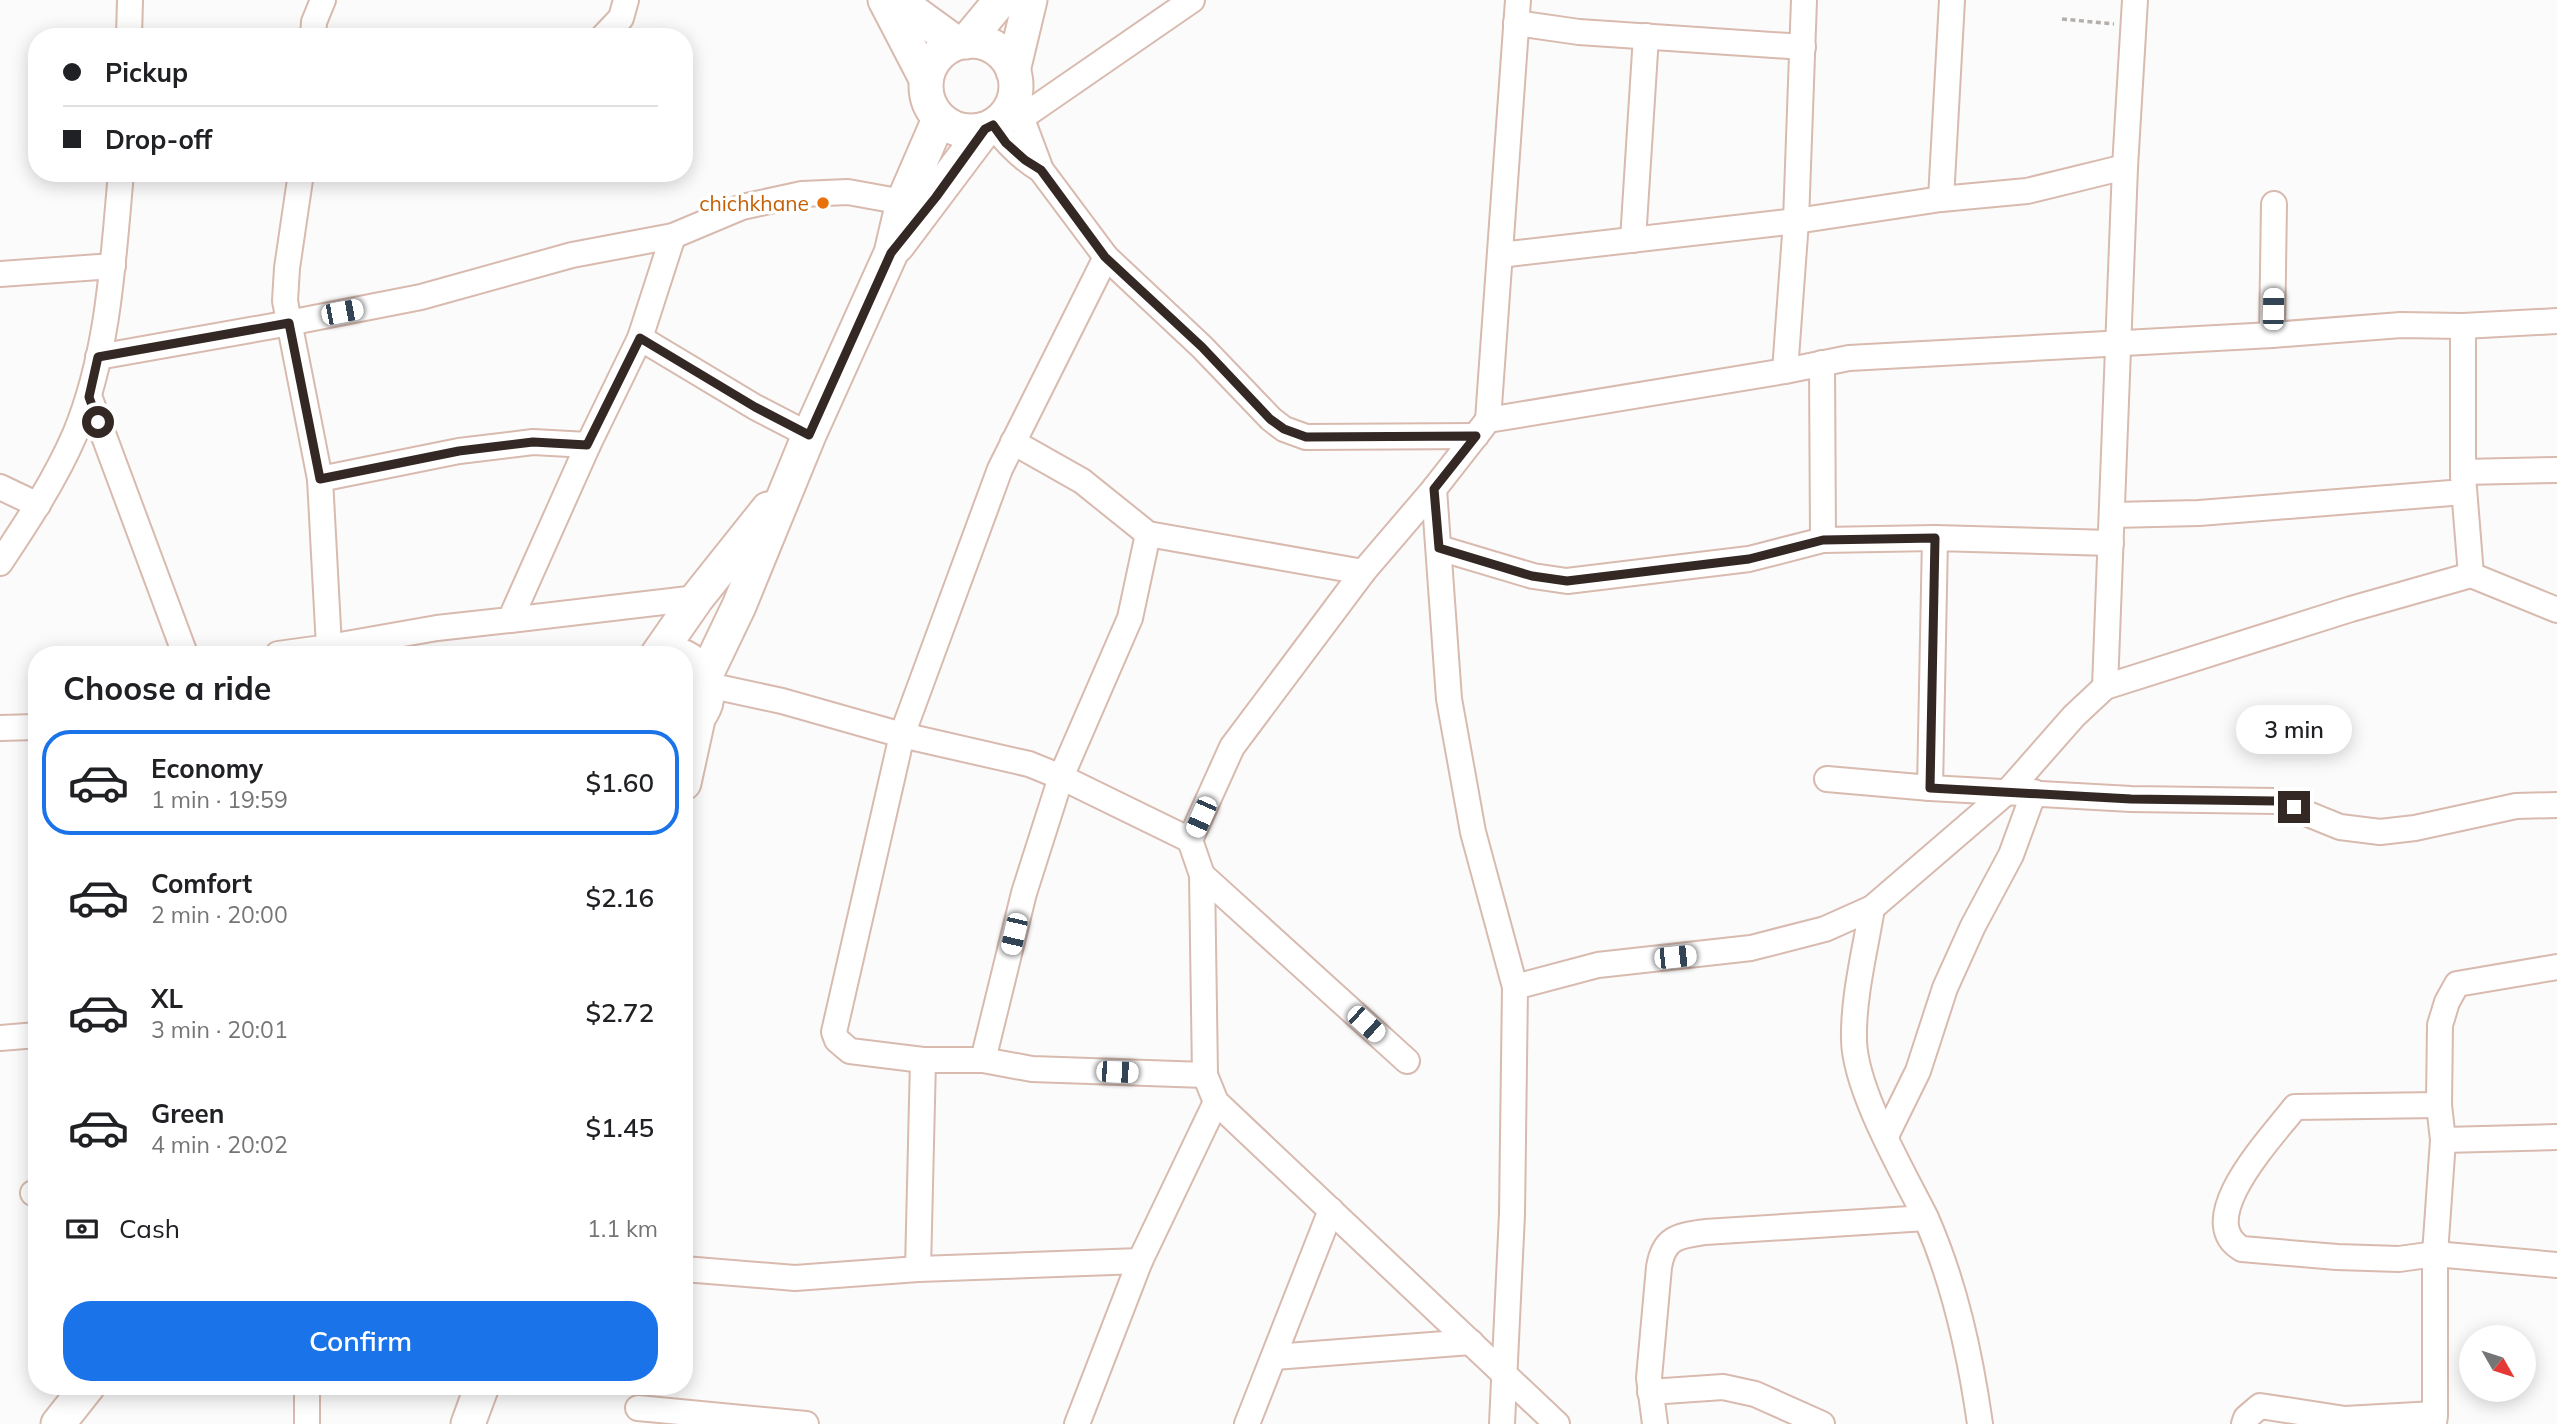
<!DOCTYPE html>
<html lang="en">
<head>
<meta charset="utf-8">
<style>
  body { margin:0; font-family:Mulish,sans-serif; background:#f6f6f6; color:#202124; height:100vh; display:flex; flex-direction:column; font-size:26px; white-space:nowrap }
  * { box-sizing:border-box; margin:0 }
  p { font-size:23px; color:#757577 }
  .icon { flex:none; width:38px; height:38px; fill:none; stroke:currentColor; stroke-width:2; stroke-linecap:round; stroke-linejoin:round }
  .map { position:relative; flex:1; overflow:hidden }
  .drawer { position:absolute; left:28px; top:646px; width:665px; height:749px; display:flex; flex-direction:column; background:#fff; border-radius:28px; box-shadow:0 4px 18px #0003 }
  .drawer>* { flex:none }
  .guide { position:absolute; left:28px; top:28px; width:665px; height:154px; border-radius:28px; box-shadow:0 4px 18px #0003; display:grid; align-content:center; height:154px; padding:0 35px; background:#fff }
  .needle { width:46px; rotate:129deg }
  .fabs { position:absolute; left:2459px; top:1325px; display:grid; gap:14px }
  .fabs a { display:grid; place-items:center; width:77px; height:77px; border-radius:50%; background:#fff; box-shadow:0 4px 18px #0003; font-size:35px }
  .end { position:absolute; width:32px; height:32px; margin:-16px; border:9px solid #342824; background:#fff; box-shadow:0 0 0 4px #fff }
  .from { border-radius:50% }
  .bubble { position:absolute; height:49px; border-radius:24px; background:#fff; box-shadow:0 4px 18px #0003; font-size:23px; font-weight:600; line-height:49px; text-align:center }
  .car { position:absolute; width:21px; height:42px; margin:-21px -10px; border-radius:9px; box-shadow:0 0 5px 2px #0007; background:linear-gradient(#fff 24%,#345 0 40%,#fff 0 76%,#345 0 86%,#fff 0) }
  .guide b { display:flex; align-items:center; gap:24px; height:66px; font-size:26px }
  .guide b+b { border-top:2px solid #e0e0e0 }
  .guide i { width:18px; height:18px; background:#202124 }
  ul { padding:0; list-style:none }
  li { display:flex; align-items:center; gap:21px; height:105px; margin:0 14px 10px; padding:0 21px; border:4px solid transparent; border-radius:28px }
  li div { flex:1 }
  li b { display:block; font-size:26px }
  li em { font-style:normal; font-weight:600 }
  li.on { border-color:#1a73e8 }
  li>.icon { width:63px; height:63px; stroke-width:1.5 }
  h2 { padding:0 35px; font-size:32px; line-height:84px }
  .pay { display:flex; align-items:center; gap:18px; height:77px; padding:0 35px; font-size:26px }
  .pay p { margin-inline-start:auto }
  .cta { display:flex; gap:14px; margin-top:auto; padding:14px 35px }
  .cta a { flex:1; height:80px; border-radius:28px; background:#1a73e8; color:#fff; font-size:28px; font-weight:600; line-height:80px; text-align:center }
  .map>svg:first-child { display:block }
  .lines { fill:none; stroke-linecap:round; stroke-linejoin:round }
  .street-casing { stroke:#d8baaf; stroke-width:28 }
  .secondary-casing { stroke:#d8baaf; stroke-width:37 }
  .path { stroke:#b3afad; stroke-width:3.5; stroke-dasharray:5 3.5; stroke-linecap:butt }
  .street { stroke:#fff; stroke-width:24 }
  .secondary { stroke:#fff; stroke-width:33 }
  .route { stroke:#342824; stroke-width:9 }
  .food-dot { fill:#e8710a; stroke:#fff; stroke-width:2.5 }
  .labels { text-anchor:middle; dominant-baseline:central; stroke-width:7; stroke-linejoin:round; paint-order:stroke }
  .food-label { font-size:21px; fill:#c56008; stroke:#fff; text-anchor:end }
</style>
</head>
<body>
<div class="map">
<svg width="2557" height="1424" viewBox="0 0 2557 1424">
  <rect width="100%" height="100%" fill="#fbfbfb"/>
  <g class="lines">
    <defs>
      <g id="street">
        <polyline points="1518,0 1488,420 1785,371 1849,358 2272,335 2401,325 2463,326 2557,321"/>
        <polyline points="1516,23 1579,32 1803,47"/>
        <polyline points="129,37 130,0"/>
        <polyline points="313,37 314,22 323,0"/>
        <polyline points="603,37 621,18 626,0"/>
        <polyline points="1014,98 1041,170 1106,257 1202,347 1271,419 1284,429 1306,437 1476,436"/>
        <polyline points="1021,118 1192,0"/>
        <path d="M993,125C1007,144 1021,158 1041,170"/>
        <polyline points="2125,167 2135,0"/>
        <polyline points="301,173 287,268 285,301 320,479"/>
        <polyline points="1941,199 1952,0"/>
        <polyline points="673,236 640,338 755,407 809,435"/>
        <polyline points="1633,240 1646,36"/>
        <polyline points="1500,255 1796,221 1941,199 2027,191 2125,167 2105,687"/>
        <polyline points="1106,257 1000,469 902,735 834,1032 837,1040 850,1051 923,1060 983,1060 1032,1069 1205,1075"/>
        <polyline points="0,274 113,266"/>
        <polyline points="2463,326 2463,472 2557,470"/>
        <polyline points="2272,335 2274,204"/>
        <polyline points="98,357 273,326 421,297 572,255 673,236 742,207 802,194 848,192 903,202"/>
        <polyline points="1822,363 1823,540"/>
        <polyline points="1785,371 1796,221 1804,0"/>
        <polyline points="89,396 185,654"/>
        <polyline points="1488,420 1434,489 1363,572 1232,747 1190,840 1202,875 1205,1075 1216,1102 1557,1424"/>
        <polyline points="1013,442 1082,481 1148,534 1363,572"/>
        <polyline points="2463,476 2471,575"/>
        <polyline points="0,487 38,505"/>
        <polyline points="1434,489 1449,699 1473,832 1515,987"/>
        <polyline points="2112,515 2199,513 2464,492"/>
        <polyline points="1439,548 1533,576 1567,581 1749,559 1823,540 1935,538"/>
        <path d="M0,563C28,521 55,480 75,434C109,352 113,260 121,173"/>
        <polyline points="510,620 697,598"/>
        <polyline points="278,654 329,647 320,479 459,451 533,442 588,445 640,338"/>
        <polyline points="331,654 329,647 437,628 510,620 588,445"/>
        <polyline points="708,685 782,701 902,735 1029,764 1061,777 1190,840"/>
        <polyline points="0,728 37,727"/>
        <polyline points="1827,779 1930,788 2131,799 2276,801 2340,827 2380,832 2415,828 2516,806 2557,805"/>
        <polyline points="1930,788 1935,538 2111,543"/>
        <polyline points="1202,875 1407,1061"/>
        <polyline points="0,1038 37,1035"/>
        <polyline points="983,1060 1024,893 1061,777 1130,618 1148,534"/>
        <path d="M2439,1105L2295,1107C2274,1135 2191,1220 2242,1249L2337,1257L2399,1259L2435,1254L2557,1265"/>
        <polyline points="1886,1136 1918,1071 1945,988 1973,926 2011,855 2034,792"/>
        <polyline points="2443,1140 2557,1137"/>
        <polyline points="33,1193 37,1194"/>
        <path d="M1926,1218C1955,1284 1970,1353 1980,1424"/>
        <polyline points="684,1269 795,1278 918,1269 1140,1261"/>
        <polyline points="918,1269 923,1060"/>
        <polyline points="1274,1357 1471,1342"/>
        <polyline points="1650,1392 1723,1387 1755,1394 1822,1424"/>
        <polyline points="638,1408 806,1424"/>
        <polyline points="2435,1414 2435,1254 2443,1140 2439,1105 2440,1025 2447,1002 2457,984 2557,967"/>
        <polyline points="307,1424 307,1386"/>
        <polyline points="1077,1424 1140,1261 1216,1102"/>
        <polyline points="1247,1424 1331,1210"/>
        <polyline points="1502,1424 1512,1214 1515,987 1598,965 1751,948 1825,929 1872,908 2008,791 2074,716 2105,687 2351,609 2471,575 2557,610"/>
        <path d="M1655,1424L1649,1378L1659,1267C1664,1237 1678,1236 1705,1232L1926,1218C1903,1172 1855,1090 1854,1040C1853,997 1865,951 1872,908"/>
        <polyline points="2244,1424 2246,1418 2260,1406 2345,1419 2435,1414 2434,1424"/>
      </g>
      <g id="secondary">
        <polyline points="885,0 926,79"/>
        <polyline points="897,0 956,43"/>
        <circle cx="971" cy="86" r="45"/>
        <polyline points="966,42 1001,0"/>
        <polyline points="1013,71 1030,0"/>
        <polyline points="897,246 985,129"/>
        <polyline points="658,654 697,598 768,509"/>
        <path d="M684,657C715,672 715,713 684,728"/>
        <polyline points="705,677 739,606 809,435 891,253 903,202 939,119"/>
        <polyline points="684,783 698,719"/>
        <polyline points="58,1424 88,1386"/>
        <polyline points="468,1424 482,1386"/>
      </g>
    </defs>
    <use href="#street" class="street-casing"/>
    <use href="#secondary" class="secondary-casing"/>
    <polyline class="path" points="2062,19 2114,24"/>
    <use href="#street" class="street"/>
    <use href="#secondary" class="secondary"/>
  </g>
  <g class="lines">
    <polyline class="route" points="98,422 89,397 98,357 289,323 320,479 459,451 533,442 587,445 640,338 755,407 809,435 891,253 936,197 985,129 993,125 1006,143 1025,160 1041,170 1105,257 1202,347 1270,419 1284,429 1306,437 1476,436 1434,489 1439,548 1532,576 1567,581 1749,559 1823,540 1935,538 1930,788 2131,799 2276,801 2294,807"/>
  </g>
  <circle class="food-dot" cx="823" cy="203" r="7"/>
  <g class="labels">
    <g class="food-label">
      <text x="809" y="203">chichkhane</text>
    </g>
  </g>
</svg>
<div class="fabs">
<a><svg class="needle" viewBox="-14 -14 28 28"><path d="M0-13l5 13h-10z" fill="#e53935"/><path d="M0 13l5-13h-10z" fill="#757577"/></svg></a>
</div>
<i class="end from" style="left:98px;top:422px"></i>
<i class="end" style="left:2294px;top:807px"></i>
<div class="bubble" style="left:2236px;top:705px;width:116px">3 min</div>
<i class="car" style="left:2273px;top:309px;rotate:1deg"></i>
<i class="car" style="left:342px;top:312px;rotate:79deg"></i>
<i class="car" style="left:1201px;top:817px;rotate:204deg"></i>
<i class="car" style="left:1014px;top:934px;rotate:193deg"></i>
<i class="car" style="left:1675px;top:957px;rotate:84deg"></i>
<i class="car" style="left:1366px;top:1024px;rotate:132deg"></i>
<i class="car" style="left:1117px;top:1072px;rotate:92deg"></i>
<div class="guide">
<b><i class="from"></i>Pickup</b>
<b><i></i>Drop-off</b>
</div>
<section class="drawer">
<h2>Choose a ride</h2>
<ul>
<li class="on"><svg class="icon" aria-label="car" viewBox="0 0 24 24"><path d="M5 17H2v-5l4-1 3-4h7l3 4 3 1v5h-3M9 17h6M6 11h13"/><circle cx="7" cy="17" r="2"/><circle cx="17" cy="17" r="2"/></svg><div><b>Economy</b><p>1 min · 19:59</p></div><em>$1.60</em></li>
<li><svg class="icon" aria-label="car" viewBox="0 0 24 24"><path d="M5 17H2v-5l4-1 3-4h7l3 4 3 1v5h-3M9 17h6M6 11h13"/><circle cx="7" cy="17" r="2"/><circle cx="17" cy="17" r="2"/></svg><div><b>Comfort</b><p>2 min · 20:00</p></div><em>$2.16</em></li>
<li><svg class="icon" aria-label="car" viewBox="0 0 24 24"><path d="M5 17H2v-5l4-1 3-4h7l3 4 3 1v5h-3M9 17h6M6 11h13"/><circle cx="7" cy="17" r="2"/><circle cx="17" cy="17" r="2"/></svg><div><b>XL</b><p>3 min · 20:01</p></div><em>$2.72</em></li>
<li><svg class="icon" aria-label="car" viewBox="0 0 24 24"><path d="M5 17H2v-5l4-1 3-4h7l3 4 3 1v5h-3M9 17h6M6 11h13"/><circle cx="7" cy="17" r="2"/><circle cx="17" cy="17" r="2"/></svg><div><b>Green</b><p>4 min · 20:02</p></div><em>$1.45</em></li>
</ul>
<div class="pay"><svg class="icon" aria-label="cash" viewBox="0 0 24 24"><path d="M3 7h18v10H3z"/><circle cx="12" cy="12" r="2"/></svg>Cash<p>1.1 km</p></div>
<div class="cta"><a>Confirm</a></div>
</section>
</div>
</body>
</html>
